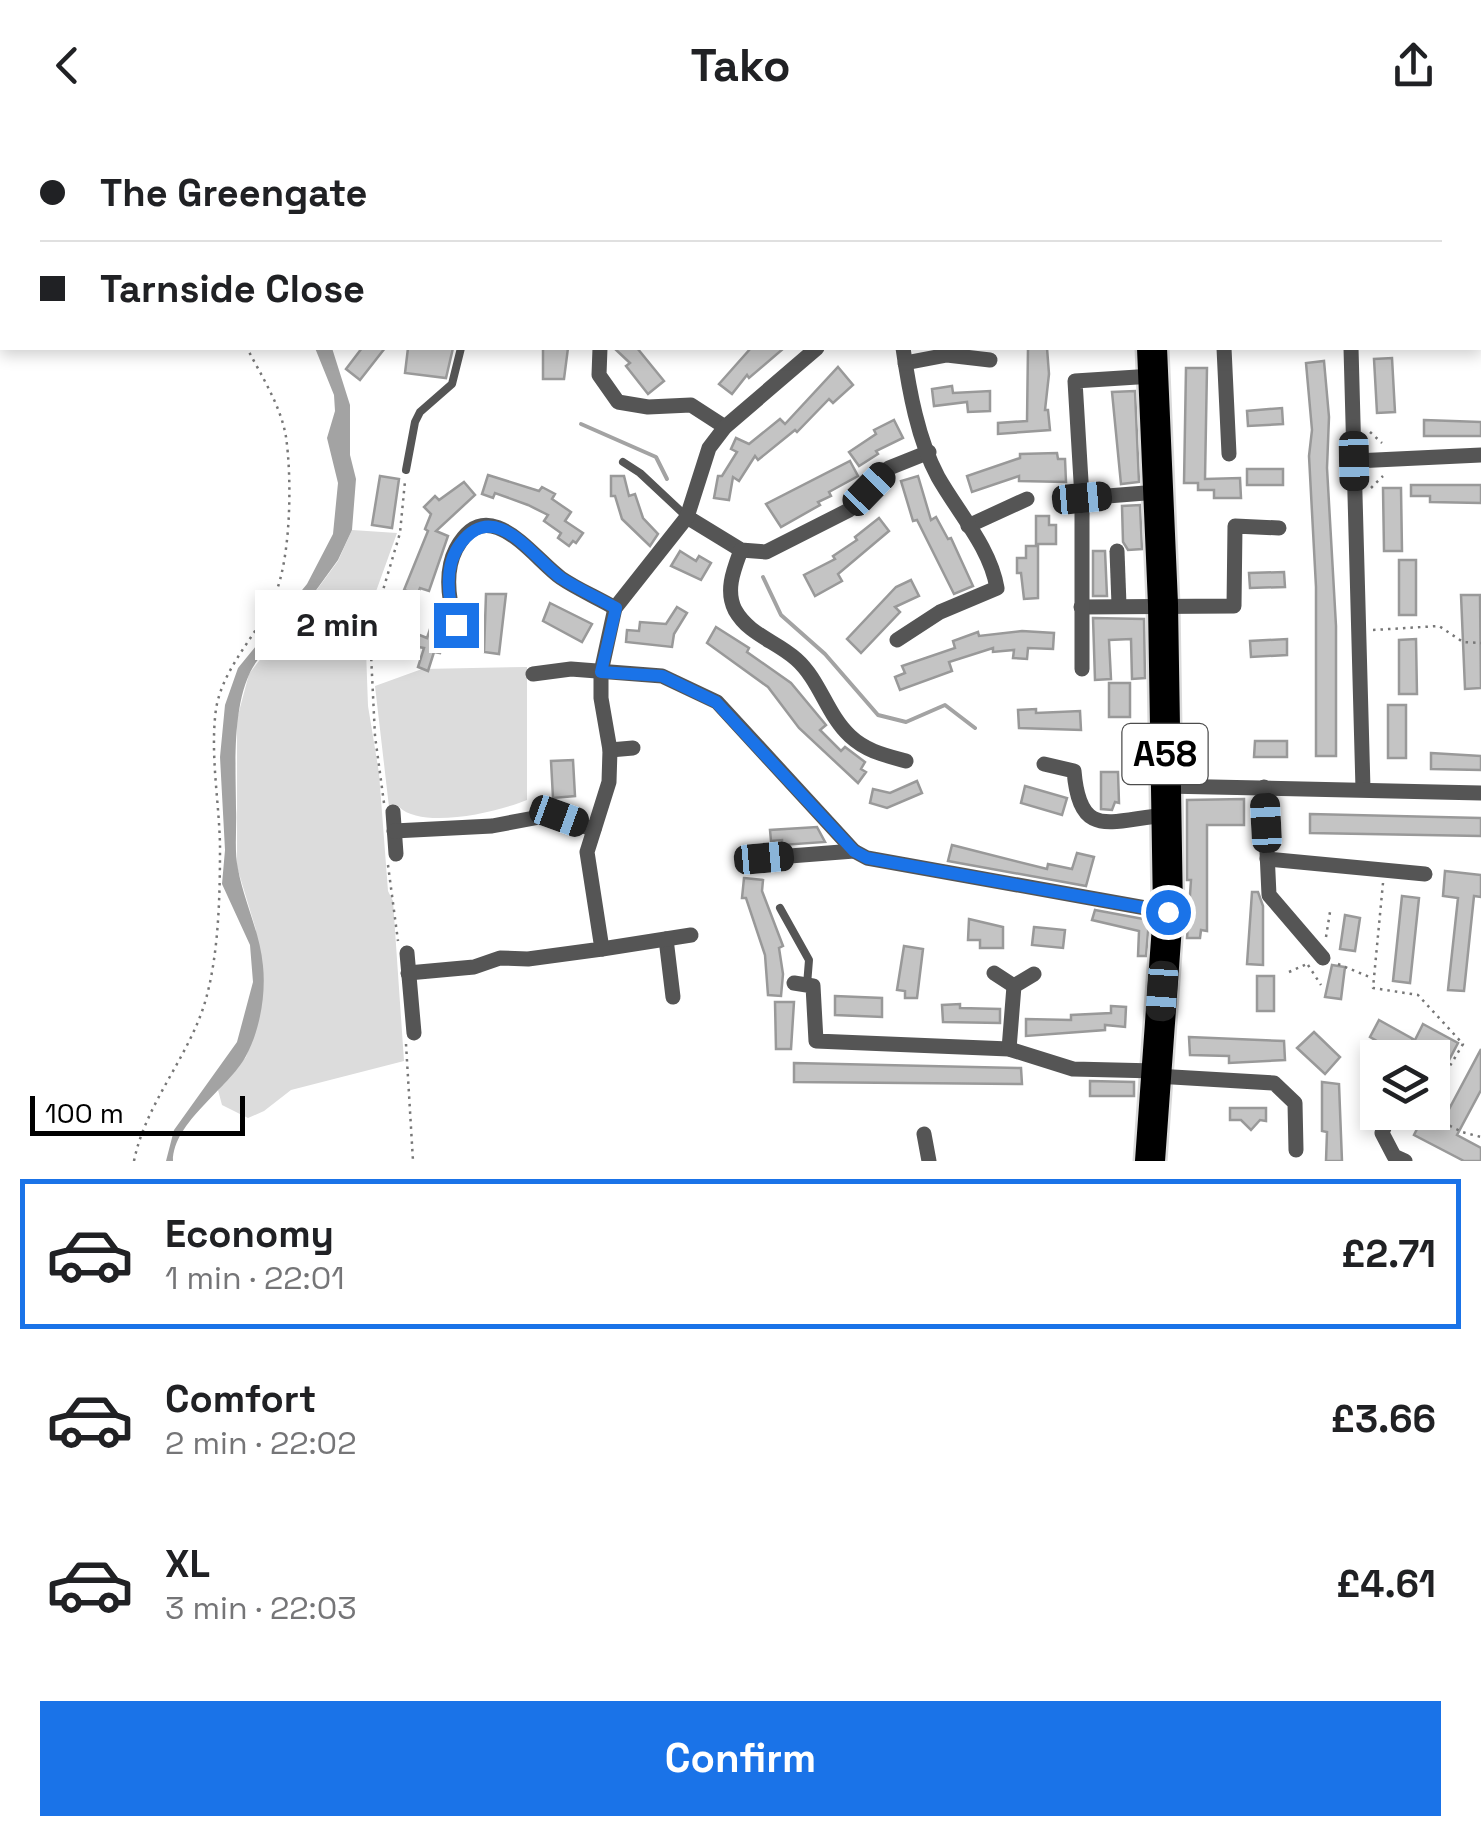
<!DOCTYPE html>
<html lang="en">
<head>
<meta charset="utf-8">
<style>
  body { margin:0; font-family:"Space Grotesk",sans-serif; background:#f2f2f2; color:#202124; height:100vh; display:flex; flex-direction:column; font-size:38px; white-space:nowrap }
  * { box-sizing:border-box; margin:0 }
  p { font-size:32px; color:#757577 }
  .icon { flex:none; width:55px; height:55px; fill:none; stroke:currentColor; stroke-width:2; stroke-linecap:round; stroke-linejoin:round }
  .map { position:relative; height:1031px; overflow:hidden }
  .sheet { display:flex; flex-direction:column; background:#fff; flex:1 }
  .sheet>* { flex:none }
  .banner { position:absolute; left:0px; top:0px; width:1482px; height:220px; box-shadow:0 5px 15px #0003; display:grid; align-content:center; height:220px; padding:0 40px; background:#fff }
  .controls { position:absolute; left:1360px; top:910px; display:grid; gap:20px }
  .controls a { display:grid; place-items:center; width:90px; height:90px; border-radius:0px; background:#fff; box-shadow:0 5px 15px #0003; font-size:50px }
  .scale { position:absolute; left:30px; bottom:25px; width:215px; box-sizing:border-box; padding-left:10px; border:5px solid #000; border-top:0; font-size:28px; line-height:35px; white-space:nowrap; color:#000; -webkit-text-stroke:8px #fff; paint-order:stroke }
  .end { position:absolute; width:45px; height:45px; margin:-22px; border:12px solid #1a73e8; background:#fff; box-shadow:0 0 0 5px #fff }
  .from { border-radius:50% }
  .bubble { position:absolute; height:70px; border-radius:0px; background:#fff; box-shadow:0 5px 15px #0003; font-size:32px; font-weight:600; line-height:70px; text-align:center }
  .car { position:absolute; width:30px; height:60px; margin:-30px -15px; border-radius:12px; box-shadow:0 0 8px 2px #0007; background:linear-gradient(#222 24%,#8ab4d8 0 40%,#222 0 76%,#8ab4d8 0 86%,#222 0) }
  .banner b { display:flex; align-items:center; gap:35px; height:95px; font-size:38px }
  .banner b+b { border-top:2px solid #e0e0e0 }
  .banner i { width:25px; height:25px; background:#202124 }
  ul { padding:18px 0 0; list-style:none }
  li { display:flex; align-items:center; gap:30px; height:150px; margin:0 20px 15px; padding:0 20px; border:5px solid transparent; border-radius:0px }
  li div { flex:1 }
  li b { display:block; font-size:38px }
  li em { font-style:normal; font-weight:600 }
  li.current { border-color:#1a73e8 }
  li>.icon { width:90px; height:90px; stroke-width:1.5 }
  .action { display:flex; gap:20px; margin-top:auto; padding:20px 40px }
  .action a { flex:1; height:115px; border-radius:0px; background:#1a73e8; color:#fff; font-size:40px; font-weight:600; line-height:115px; text-align:center }
  header { display:flex; justify-content:space-between; align-items:center; height:130px; padding:0 40px; background:#fff; font-size:45px; font-weight:600 }
  .map>svg:first-child { display:block }
  .green { fill:#dcdcdc }
  .water { fill:#a3a3a3 }
  .lines { fill:none; stroke-linecap:round; stroke-linejoin:round }
  .stream { stroke:#a3a3a3; stroke-width:4 }
  .building { fill:#c4c4c4; stroke:#999; stroke-width:2.5 }
  .highway-casing { stroke:#dbdbdb; stroke-width:35 }
  .path { stroke:#777; stroke-width:2.5; stroke-dasharray:2.5 5; stroke-linecap:butt }
  .lane { stroke:#555; stroke-width:8 }
  .street { stroke:#555; stroke-width:15 }
  .highway { stroke:#000; stroke-width:30 }
  .route { stroke:#1a73e8; stroke-width:12 }
  .labels { text-anchor:middle; dominant-baseline:central; stroke-width:10; stroke-linejoin:round; paint-order:stroke }
  .shield { fill:#fff; stroke:#4c4c4c; stroke-width:2.5 }
  .shield-label { font-size:35px; font-weight:bold; fill:#000 }
</style>
</head>
<body>
<header><svg class="icon" aria-label="back" viewBox="0 0 24 24"><path d="M15 5l-7 7 7 7"/></svg>Tako<svg class="icon" aria-label="share" viewBox="0 0 24 24"><path d="M12 15V3M7 8l5-5 5 5M5 13v7h14v-7"/></svg></header>
<div class="map">
<svg width="1481" height="1031" viewBox="0 0 1481 1031">
  <rect width="100%" height="100%" fill="#fff"/>
  <g class="green">
    <polygon points="352,400 397,403 365,492 368,576 379,643 388,761 393,771 404,931 291,960 264,981 248,988 222,975 218,960 246,927 257,894 256,800 237,737 237,589 249,544 268,519 277,514 338,431"/>
    <path d="M527,537V670C498,682 423,700 399,677H389L375,556L422,539Z"/>
  </g>
  <path class="water" d="M315,218H332L350,275V325L356,349L352,400L338,430L277,514C228,537 236,632 236,678C237,697 234,720 238,739C244,772 260,802 263,836C266,864 260,900 246,926C229,958 173,992 173,1031H166L174,1000L237,912L253,852L250,815L222,754L225,720L220,627L225,575L238,538L307,454L333,404L338,353L327,308L335,281L334,265Z"/>
  <g class="lines">
    <g class="stream">
      <polyline points="581,294 656,327 667,349"/>
      <polyline points="763,447 781,485 825,524 878,585 906,592 945,575 975,598"/>
    </g>
  </g>
  <g class="building">
    <polygon points="362,218 385,218 360,250 346,239"/>
    <polygon points="408,218 453,218 446,248 405,243"/>
    <polygon points="543,218 568,218 564,249 543,249"/>
    <polygon points="614,218 637,218 664,251 648,264 626,236 630,233"/>
    <polygon points="751,218 784,218 749,248 747,245 732,264 719,254"/>
    <polygon points="1028,218 1047,218 1049,244 1045,280 1048,280 1050,300 998,304 998,293 1027,291"/>
    <polygon points="1392,228 1395,282 1377,283 1374,229"/>
    <polygon points="1324,231 1329,287 1327,338 1336,496 1336,626 1316,626 1316,457 1309,326 1312,300 1306,233"/>
    <polygon points="838,237 853,255 833,273 829,269 797,302 795,300 758,330 755,326 739,351 733,347 729,370 714,368 718,346 722,346 737,322 731,319 736,308 749,314 780,289 785,294"/>
    <polygon points="1186,238 1207,238 1205,349 1240,348 1241,368 1214,368 1214,360 1198,360 1198,353 1184,353"/>
    <polygon points="952,256 953,263 990,261 990,281 968,282 967,272 934,276 932,259"/>
    <polygon points="1135,261 1139,352 1121,354 1112,262"/>
    <polygon points="1282,278 1283,294 1248,296 1247,281"/>
    <polygon points="894,290 903,308 876,321 878,324 859,336 849,322 876,304 874,300"/>
    <polygon points="1424,290 1481,292 1481,306 1424,306"/>
    <polygon points="1057,323 1058,329 1065,329 1066,352 1019,351 1019,346 972,362 967,346 1020,328 1020,324"/>
    <polygon points="850,331 858,346 829,362 831,366 818,372 820,375 781,397 766,374"/>
    <rect x="1247" y="339" width="36" height="16"/>
    <polygon points="488,345 539,361 542,357 555,364 552,369 571,382 565,391 583,403 576,413 573,411 569,416 558,408 561,403 544,391 548,385 528,375 495,363 493,368 482,364"/>
    <polygon points="380,346 399,349 392,398 372,395"/>
    <polygon points="611,346 624,346 629,366 635,364 643,388 658,404 650,416 622,389 615,366 611,366"/>
    <polygon points="918,346 931,390 936,387 948,409 951,408 973,456 954,464 917,390 913,391 901,351"/>
    <polygon points="464,352 475,365 436,401 448,406 429,461 420,458 417,465 404,460 428,401 425,399 431,384 424,377 435,366 439,370"/>
    <polygon points="1411,355 1481,355 1481,373 1430,372 1430,366 1411,366"/>
    <polygon points="1383,358 1401,358 1402,421 1384,421"/>
    <polygon points="1140,375 1142,419 1128,420 1123,412 1122,376"/>
    <polygon points="1036,386 1049,386 1049,395 1056,395 1056,414 1036,414"/>
    <polygon points="879,388 889,401 838,444 842,451 815,466 804,445 835,429 833,426 857,410 855,407"/>
    <polygon points="1026,416 1038,416 1038,468 1024,469 1021,443 1017,443 1017,428 1026,428"/>
    <polygon points="680,421 696,431 699,426 711,433 701,450 671,436"/>
    <polygon points="1093,421 1105,421 1107,466 1093,466"/>
    <rect x="1399" y="430" width="17" height="55"/>
    <polygon points="1284,442 1285,457 1250,458 1249,443"/>
    <polygon points="911,450 919,466 895,477 900,482 861,523 847,509 896,457"/>
    <polygon points="486,464 506,464 499,524 484,522"/>
    <polygon points="1461,465 1480,465 1481,558 1465,559"/>
    <polygon points="550,473 592,494 582,512 543,491"/>
    <polygon points="677,477 687,483 674,504 672,517 626,512 627,500 639,501 640,492 666,494"/>
    <polygon points="1093,488 1144,489 1145,548 1132,549 1131,509 1109,510 1111,549 1095,550"/>
    <polygon points="716,497 749,518 747,522 791,553 826,595 820,600 841,621 845,617 865,632 861,639 866,642 858,653 799,598 768,557 707,513"/>
    <polygon points="430,499 441,502 438,511 443,512 440,523 434,522 428,541 418,537 424,518 402,514 407,500 427,508"/>
    <polygon points="1022,501 1054,503 1053,519 1028,518 1027,529 1013,528 1014,520 993,522 993,518 949,532 952,541 900,560 895,547 905,543 902,536 955,518 953,511 978,502 979,506"/>
    <polygon points="1287,509 1287,525 1251,527 1250,511"/>
    <polygon points="1416,509 1417,564 1399,564 1399,510"/>
    <rect x="1109" y="553" width="21" height="34"/>
    <rect x="1388" y="575" width="18" height="53"/>
    <polygon points="1036,579 1036,583 1080,581 1081,600 1019,598 1018,580"/>
    <polygon points="1255,611 1287,611 1287,627 1254,627"/>
    <polygon points="1431,623 1481,626 1481,640 1431,639"/>
    <polygon points="573,630 575,666 553,668 551,631"/>
    <polygon points="1101,642 1118,642 1119,673 1115,672 1112,680 1101,679"/>
    <polygon points="917,651 922,663 887,678 870,673 873,659 890,663"/>
    <polygon points="1025,656 1067,668 1062,685 1021,673"/>
    <polygon points="1244,669 1244,695 1207,695 1207,801 1201,800 1200,808 1187,808 1191,750 1187,750 1187,670"/>
    <polygon points="1310,684 1481,688 1481,706 1310,703"/>
    <polygon points="817,697 825,712 782,715 782,710 771,711 770,700"/>
    <polygon points="952,715 1047,739 1048,734 1072,739 1077,723 1094,727 1086,756 948,731"/>
    <polygon points="1445,741 1481,745 1481,767 1474,766 1464,861 1448,860 1458,768 1443,766"/>
    <polygon points="744,748 763,750 762,761 783,816 779,818 783,844 781,866 768,865 765,825 746,768 742,768"/>
    <polygon points="1252,762 1258,762 1263,776 1263,835 1247,834"/>
    <polygon points="1402,766 1419,768 1410,853 1393,851"/>
    <polygon points="1095,780 1149,790 1146,826 1138,826 1139,801 1092,790"/>
    <polygon points="1345,785 1360,788 1355,821 1340,819"/>
    <polygon points="969,789 1003,797 1003,818 980,818 980,810 968,810"/>
    <polygon points="1034,797 1065,800 1063,818 1032,815"/>
    <polygon points="904,816 923,819 917,868 905,868 905,861 897,860"/>
    <polygon points="1332,835 1345,837 1341,869 1325,867"/>
    <rect x="1257" y="846" width="17" height="35"/>
    <polygon points="835,866 882,868 882,887 835,885"/>
    <polygon points="775,872 794,872 791,919 776,919"/>
    <polygon points="960,874 960,878 1000,879 1000,893 943,892 942,875"/>
    <polygon points="1111,876 1126,877 1125,897 1105,895 1105,900 1026,906 1026,889 1071,890 1071,885 1111,883"/>
    <polygon points="1379,890 1413,909 1403,926 1370,907"/>
    <polygon points="1423,894 1458,913 1449,930 1414,912"/>
    <polygon points="1314,902 1340,927 1325,944 1297,918"/>
    <polygon points="1189,907 1284,911 1285,930 1229,933 1229,926 1190,925"/>
    <polygon points="1481,919 1481,960 1457,1005 1481,1018 1481,1031 1464,1031 1414,1005 1423,987 1440,996"/>
    <polygon points="794,933 1021,938 1022,954 794,952"/>
    <polygon points="1090,951 1134,952 1134,966 1090,966"/>
    <polygon points="1322,952 1339,954 1342,1031 1326,1031 1327,1002 1322,1001"/>
    <polygon points="1230,978 1266,978 1266,991 1260,990 1251,1000 1241,990 1230,990"/>
  </g>
  <g class="lines">
    <defs>
      <g id="highway">
        <polyline points="1133,0 1133,2"/>
        <polyline points="1150,1031 1168,782 1163,474 1152,218"/>
      </g>
    </defs>
    <use href="#highway" class="highway-casing"/>
    <g class="path">
      <polyline points="1370,302 1382,313"/>
      <polyline points="1371,358 1383,346"/>
      <polyline points="1373,500 1439,496 1463,512 1481,513"/>
      <polyline points="384,673 375,606 370,504 400,403 405,351"/>
      <polyline points="388,735 398,811"/>
      <polyline points="1383,753 1373,858 1418,865 1463,914 1432,966"/>
      <polyline points="1326,807 1330,782"/>
      <polyline points="1338,834 1372,848"/>
      <polyline points="1308,835 1321,855"/>
      <polyline points="1289,842 1307,834"/>
      <polyline points="406,914 413,1031"/>
      <polyline points="1423,982 1462,1002 1481,1007"/>
      <path d="M134,1031C146,971 192,924 207,865C219,819 220,763 220,715C219,670 210,624 216,579C223,536 259,504 275,465C291,426 292,349 286,307C281,276 261,245 247,218"/>
    </g>
    <g class="lane">
      <polyline points="538,0 538,2"/>
      <polyline points="493,2 493,0"/>
      <polyline points="623,332 640,343 687,387"/>
      <polyline points="406,340 415,292 420,282 452,254 461,218"/>
      <polyline points="780,778 809,830 807,855"/>
    </g>
    <g class="street">
      <polyline points="160,2 164,0"/>
      <polyline points="887,2 887,0"/>
      <polyline points="0,87 2,86"/>
      <polyline points="1480,183 1481,183"/>
      <polyline points="600,218 599,245 618,272 648,277 691,275 725,297"/>
      <polyline points="1224,218 1229,324"/>
      <polyline points="1351,218 1363,659"/>
      <polyline points="905,233 947,225 990,230"/>
      <polyline points="1355,331 1481,325"/>
      <polyline points="1082,368 1158,362"/>
      <polyline points="687,387 741,420 766,422 849,380 889,338 929,322"/>
      <polyline points="968,396 1027,369"/>
      <path d="M741,420C734,439 725,460 735,480C749,505 776,511 796,529C820,550 827,585 850,606C866,621 884,625 906,631"/>
      <polyline points="1117,421 1119,475"/>
      <polyline points="1081,477 1234,476 1235,396 1279,398"/>
      <path d="M456,495C449,472 444,442 456,419C488,360 533,428 561,448C577,459 598,468 615,478L687,387L709,318L725,297L817,218"/>
      <path d="M897,510L940,482L997,458C990,417 959,384 938,347C918,310 909,260 903,218"/>
      <polyline points="1082,539 1082,368 1075,251 1153,246"/>
      <polyline points="533,544 571,539 662,546 717,572 854,721 867,728 1168,782"/>
      <polyline points="610,620 633,618"/>
      <path d="M1044,634L1074,641C1080,711 1110,690 1166,685"/>
      <polyline points="1165,656 1481,663"/>
      <polyline points="1264,657 1269,765 1323,828"/>
      <polyline points="393,682 396,724"/>
      <polyline points="394,701 492,696 545,686 594,699"/>
      <polyline points="764,728 854,721"/>
      <polyline points="1267,729 1425,744"/>
      <polyline points="666,809 673,867"/>
      <polyline points="602,819 691,805"/>
      <polyline points="407,823 414,903"/>
      <polyline points="408,843 474,837 500,828 528,829 602,819 587,722 609,652 610,620 601,568 601,542 615,478"/>
      <polyline points="994,843 1014,856"/>
      <polyline points="794,853 813,856 816,911 1009,919 1073,939 1156,941"/>
      <polyline points="1009,919 1014,856 1034,844"/>
      <polyline points="1156,946 1274,953 1295,973 1296,1020"/>
      <polyline points="1390,982 1382,1003 1394,1026 1405,1031"/>
      <polyline points="924,1004 929,1031"/>
    </g>
    <use href="#highway" class="highway"/>
  </g>
  <g class="lines">
    <path class="route" d="M456,495C448,470 443,436 461,413C496,368 533,428 561,448C578,459 598,468 616,478L601,542L662,546L716,572L854,721L867,728L1168,782"/>
  </g>
  <g class="labels">
    <rect class="shield" x="1122.5" y="594" width="85" height="60" rx="8"/>
    <g class="shield-label">
      <text x="1165" y="624">A58</text>
    </g>
  </g>
</svg>
<div class="controls">
<a><svg class="icon" aria-label="layers" viewBox="0 0 24 24"><path d="M12 4l9 5-9 5-9-5zM3 14l9 5 9-5"/></svg></a>
</div>
<div class="scale">100 m</div>
<i class="end from" style="left:1168px;top:782px"></i>
<i class="end" style="left:456px;top:495px"></i>
<div class="bubble" style="left:255px;top:460px;width:165px">2 min</div>
<i class="car" style="left:1354px;top:331px;rotate:179deg"></i>
<i class="car" style="left:869px;top:359px;rotate:44deg"></i>
<i class="car" style="left:1082px;top:368px;rotate:85deg"></i>
<i class="car" style="left:559px;top:686px;rotate:110deg"></i>
<i class="car" style="left:1266px;top:693px;rotate:357deg"></i>
<i class="car" style="left:764px;top:728px;rotate:85deg"></i>
<i class="car" style="left:1162px;top:861px;rotate:184deg"></i>
<div class="banner">
<b><i class="from"></i>The Greengate</b>
<b><i></i>Tarnside Close</b>
</div>
</div>
<section class="sheet">
<ul>
<li class="current"><svg class="icon" aria-label="car" viewBox="0 0 24 24"><path d="M5 17H2v-5l4-1 3-4h7l3 4 3 1v5h-3M9 17h6M6 11h13"/><circle cx="7" cy="17" r="2"/><circle cx="17" cy="17" r="2"/></svg><div><b>Economy</b><p>1 min · 22:01</p></div><em>£2.71</em></li>
<li><svg class="icon" aria-label="car" viewBox="0 0 24 24"><path d="M5 17H2v-5l4-1 3-4h7l3 4 3 1v5h-3M9 17h6M6 11h13"/><circle cx="7" cy="17" r="2"/><circle cx="17" cy="17" r="2"/></svg><div><b>Comfort</b><p>2 min · 22:02</p></div><em>£3.66</em></li>
<li><svg class="icon" aria-label="car" viewBox="0 0 24 24"><path d="M5 17H2v-5l4-1 3-4h7l3 4 3 1v5h-3M9 17h6M6 11h13"/><circle cx="7" cy="17" r="2"/><circle cx="17" cy="17" r="2"/></svg><div><b>XL</b><p>3 min · 22:03</p></div><em>£4.61</em></li>
</ul>
<div class="action"><a>Confirm</a></div>
</section>
</body>
</html>
